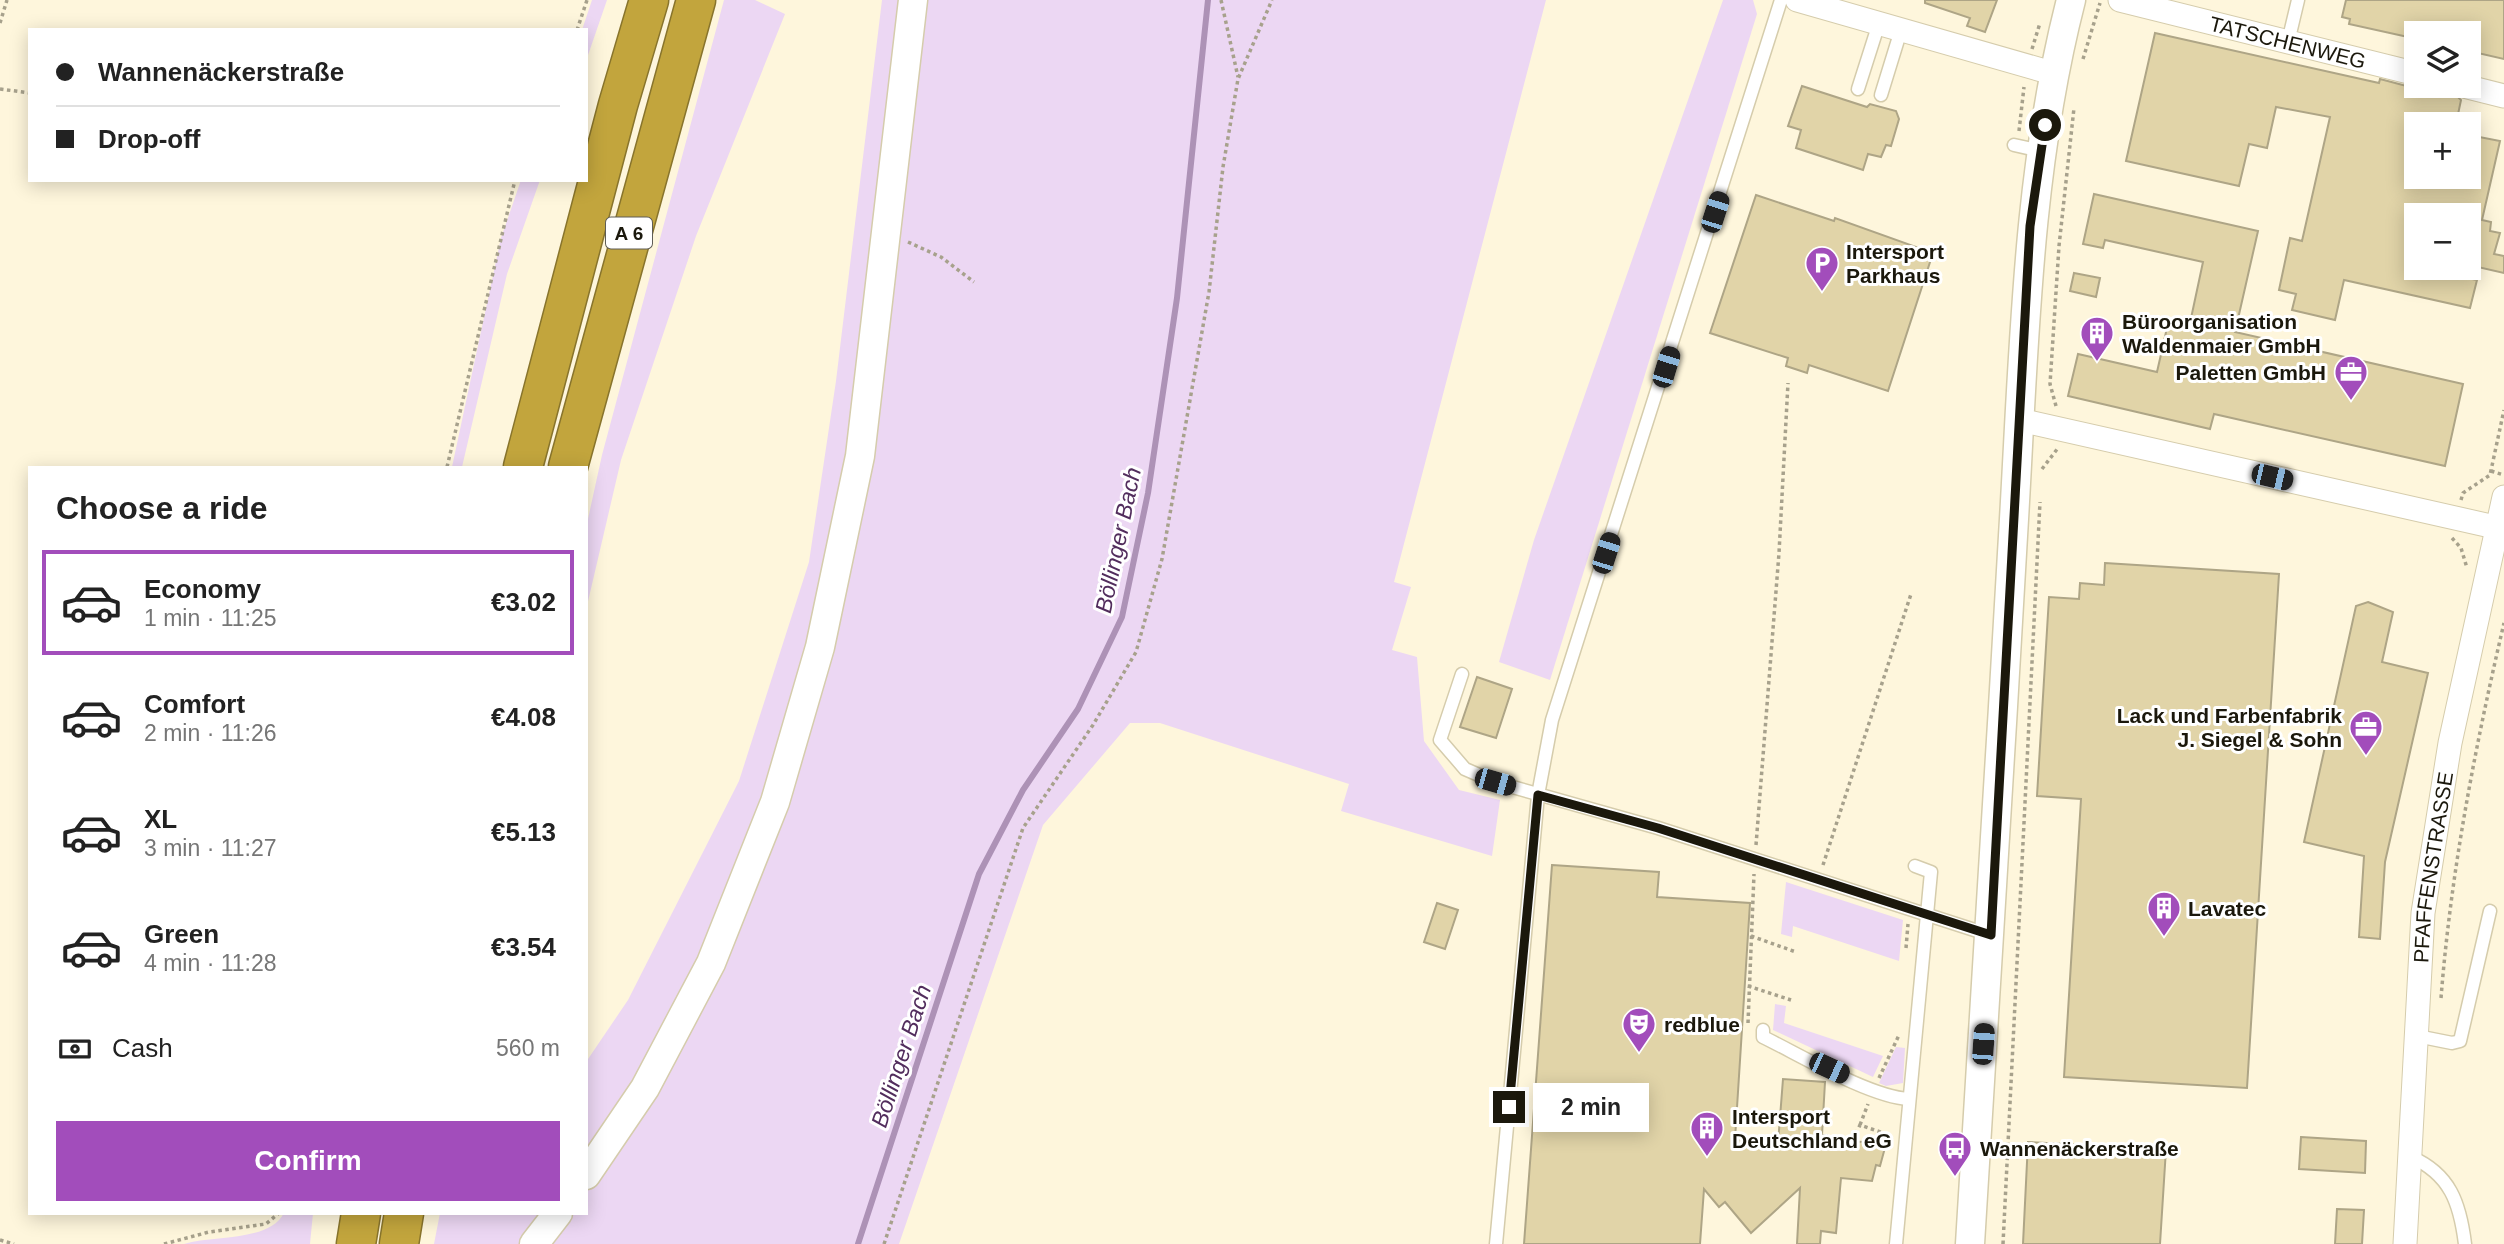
<!DOCTYPE html>
<html lang="en">
<head>
<meta charset="utf-8">
<style>
  body { margin:0; font-family:Helvetica,sans-serif; background:#f2f2f2; color:#222; height:100vh; display:flex; flex-direction:column; font-size:26px; white-space:nowrap }
  * { box-sizing:border-box; margin:0 }
  p { font-size:23px; color:#767676 }
  .icon { flex:none; width:38px; height:38px; fill:none; stroke:currentColor; stroke-width:2; stroke-linecap:round; stroke-linejoin:round }
  .map { position:relative; flex:1; overflow:hidden }
  .details { position:absolute; left:28px; top:466px; width:560px; height:749px; display:flex; flex-direction:column; background:#fff; border-radius:0px; box-shadow:0 4px 18px #0003 }
  .details>* { flex:none }
  .top-card { position:absolute; left:28px; top:28px; width:560px; height:154px; border-radius:0px; box-shadow:0 4px 18px #0003; display:grid; align-content:center; height:154px; padding:0 28px; background:#fff }
  .buttons { position:absolute; left:2404px; top:21px; display:grid; gap:14px }
  .buttons a { display:grid; place-items:center; width:77px; height:77px; border-radius:0px; background:#fff; box-shadow:0 4px 18px #0003; font-size:35px }
  .end { position:absolute; width:32px; height:32px; margin:-16px; border:9px solid #1b180c; background:#fff; box-shadow:0 0 0 4px #fff }
  .from { border-radius:50% }
  .bubble { position:absolute; height:49px; border-radius:0px; background:#fff; box-shadow:0 4px 18px #0003; font-size:23px; font-weight:700; line-height:49px; text-align:center }
  .car { position:absolute; width:21px; height:42px; margin:-21px -10px; border-radius:9px; box-shadow:0 0 5px 2px #0007; background:linear-gradient(#222 24%,#8ab4d8 0 40%,#222 0 76%,#8ab4d8 0 86%,#222 0) }
  .top-card b { display:flex; align-items:center; gap:24px; height:66px; font-size:26px }
  .top-card b+b { border-top:2px solid #e0e0e0 }
  .top-card i { width:18px; height:18px; background:#222 }
  ul { padding:0; list-style:none }
  li { display:flex; align-items:center; gap:21px; height:105px; margin:0 14px 10px; padding:0 14px; border:4px solid transparent; border-radius:0px }
  li div { flex:1 }
  li b { display:block; font-size:26px }
  li em { font-style:normal; font-weight:700 }
  li.active { border-color:#a24dbb }
  li>.icon { width:63px; height:63px; stroke-width:1.5 }
  h2 { padding:0 28px; font-size:32px; line-height:84px }
  .pay { display:flex; align-items:center; gap:18px; height:77px; padding:0 28px; font-size:26px }
  .pay p { margin-inline-start:auto }
  .cta { display:flex; gap:14px; margin-top:auto; padding:14px 28px }
  .cta a { flex:1; height:80px; border-radius:0px; background:#a24dbb; color:#fff; font-size:28px; font-weight:700; line-height:80px; text-align:center }
  .map>svg:first-child { display:block }
  .green { fill:#ecd7f3 }
  .lines { fill:none; stroke-linecap:round; stroke-linejoin:round }
  .stream { stroke:#ad92b6; stroke-width:6 }
  .building { fill:#e1d4a8; stroke:#aea586; stroke-width:2 }
  .service-casing { stroke:#d5ccac; stroke-width:15 }
  .minor-casing { stroke:#d5ccac; stroke-width:25 }
  .tertiary-casing { stroke:#d5ccac; stroke-width:31 }
  .motorway-casing { stroke:#88742c; stroke-width:41 }
  .path { stroke:#a7a18c; stroke-width:3.5; stroke-dasharray:3.5 3.5; stroke-linecap:butt }
  .service { stroke:#fff; stroke-width:12 }
  .minor { stroke:#fff; stroke-width:23 }
  .tertiary { stroke:#fff; stroke-width:28 }
  .motorway { stroke:#c2a53d; stroke-width:38 }
  .route { stroke:#1b180c; stroke-width:9 }
  .labels { text-anchor:middle; dominant-baseline:central; stroke-width:6; stroke-linejoin:round; paint-order:stroke }
  .shield { fill:#fff; stroke:#5f5d55; stroke-width:2 }
  .shield-label { font-size:19px; font-weight:bold; fill:#1b180c }
  .street-label { font-size:21px; fill:#1b180c; stroke:#fff }
  .poi-label { font-size:21px; font-weight:bold; fill:#1b180c; stroke:#fff; text-anchor:start }
  .water-label { font-size:23px; font-style:italic; fill:#522d5d; stroke:#fff }
</style>
</head>
<body>
<div class="map">
<svg width="2504" height="1244" viewBox="0 0 2504 1244">
  <rect width="100%" height="100%" fill="#fef6dc"/>
  <g class="green">
    <polygon points="592,0 607,0 586,61 586,30 582,30"/>
    <polygon points="724,0 755,0 785,14 696,236 621,460 586,610 586,528 602,455"/>
    <polygon points="882,0 1546,0 1394,582 1411,587 1392,650 1417,657 1424,741 1459,790 1500,800 1492,856 1341,811 1349,784 1160,723 1130,723 1043,825 899,1244 434,1244 440,1213 586,1213 586,1062 628,1000 739,781 809,562 836,381"/>
    <polygon points="1723,0 1753,0 1757,14 1550,680 1499,662 1534,540"/>
    <polygon points="521,180 540,180 507,274 462,467 452,467 501,238"/>
    <polygon points="1786,882 1903,920 1899,961 1793,926 1792,937 1781,934"/>
    <polygon points="1775,1004 1786,1006 1784,1023 1883,1056 1873,1077 1773,1030"/>
    <polygon points="1896,1047 1905,1048 1903,1083 1886,1086 1879,1083"/>
    <path d="M284,1213H313L310,1244H184C214,1235 269,1242 284,1213Z"/>
  </g>
  <g class="lines">
    <polyline class="stream" points="858,1244 979,874 1023,790 1078,709 1122,617 1148,493 1177,298 1208,0"/>
  </g>
  <g class="building">
    <polygon points="1925,0 1997,0 1985,32 1967,26 1970,18 1925,3"/>
    <polygon points="2346,0 2504,0 2504,59 2469,51 2469,33 2417,33 2417,39 2349,24 2350,19 2342,17"/>
    <polygon points="2155,33 2379,83 2380,79 2414,88 2430,86 2451,90 2461,100 2456,124 2417,124 2417,177 2469,177 2469,135 2500,141 2482,220 2491,222 2490,231 2500,233 2494,254 2504,256 2504,273 2469,265 2469,215 2417,215 2417,268 2477,280 2470,308 2344,280 2335,320 2292,310 2296,294 2279,290 2290,238 2302,241 2330,117 2276,107 2267,148 2249,144 2239,186 2126,161"/>
    <polygon points="1802,86 1867,107 1870,104 1896,111 1899,119 1891,146 1886,145 1881,157 1868,154 1863,170 1796,148 1801,130 1788,126"/>
    <polygon points="2094,194 2258,231 2235,332 2463,384 2445,466 2214,414 2210,429 2068,396 2078,354 2157,372 2169,319 2190,323 2203,262 2105,240 2103,248 2083,244"/>
    <polygon points="1756,195 1834,221 1835,218 1933,253 1888,391 1809,365 1807,373 1786,366 1788,358 1710,333"/>
    <polygon points="2074,273 2100,278 2096,297 2070,291"/>
    <polygon points="2105,563 2279,574 2247,1088 2064,1077 2081,799 2037,796 2049,597 2079,599 2080,583 2104,585"/>
    <polygon points="2368,602 2393,612 2382,662 2428,673 2385,862 2380,939 2359,937 2364,856 2304,842 2356,606"/>
    <polygon points="1477,677 1512,689 1496,738 1460,727"/>
    <polygon points="1552,865 1659,872 1657,897 1750,903 1735,1139 1778,1143 1783,1079 1825,1082 1822,1135 1827,1135 1827,1139 1886,1144 1880,1166 1876,1165 1872,1181 1841,1178 1836,1233 1821,1231 1820,1244 1797,1244 1800,1188 1751,1233 1725,1202 1719,1207 1704,1189 1700,1244 1524,1244"/>
    <polygon points="1437,903 1458,910 1445,949 1424,942"/>
    <polygon points="2301,1137 2366,1141 2365,1173 2299,1169"/>
    <polygon points="2028,1142 2166,1149 2160,1244 2023,1244"/>
    <polygon points="2337,1209 2364,1210 2362,1244 2335,1244"/>
  </g>
  <g class="lines">
    <defs>
      <g id="service">
        <polyline points="2288,42 2298,0"/>
        <polyline points="1858,89 1879,23"/>
        <polyline points="1881,95 1901,30"/>
        <polyline points="2014,145 2041,151"/>
        <polyline points="1462,674 1440,740 1465,769 1495,782 1658,828 1990,935"/>
        <path d="M1763,1030V1037C1800,1055 1870,1097 1909,1099"/>
        <polyline points="2417,1036 2452,1043 2460,1041 2490,911"/>
        <path d="M2411,1157C2450,1174 2460,1203 2465,1244"/>
        <polyline points="1496,1244 1538,795 1552,720 1781,0"/>
        <polyline points="1896,1244 1931,872 1915,866"/>
      </g>
      <g id="minor">
        <polyline points="1797,0 2052,73"/>
        <path id="s1" d="M2120,0L2417,74"/>
        <polyline points="2464,86 2504,96"/>
        <polyline points="2020,420 2504,529"/>
        <path id="s2" d="M2405,1244L2423,913L2450,743L2504,497"/>
      </g>
      <g id="tertiary">
        <polyline points="586,1175 645,1088 711,963 775,802 820,647 860,456 913,0"/>
        <polyline points="534,1244 558,1213"/>
        <path d="M1970,1244C1986,1008 1999,772 2013,536C2024,356 2026,175 2071,0"/>
      </g>
      <g id="motorway">
        <polyline points="523,467 618,105 649,0"/>
        <polyline points="568,467 696,0"/>
        <polyline points="356,1244 361,1213"/>
        <polyline points="399,1244 404,1213"/>
      </g>
    </defs>
    <use href="#service" class="service-casing"/>
    <use href="#minor" class="minor-casing"/>
    <use href="#tertiary" class="tertiary-casing"/>
    <use href="#motorway" class="motorway-casing"/>
    <g class="path">
      <polyline points="1221,0 1238,77"/>
      <polyline points="0,23 7,0"/>
      <polyline points="577,30 587,0"/>
      <polyline points="2032,49 2040,23"/>
      <polyline points="2083,59 2100,3"/>
      <polyline points="0,89 30,93"/>
      <polyline points="2019,131 2024,87"/>
      <polyline points="908,242 941,257 974,282"/>
      <polyline points="2056,406 2050,384 2059,246 2074,108"/>
      <polyline points="447,467 515,180"/>
      <polyline points="2042,469 2058,448"/>
      <polyline points="2491,471 2504,475"/>
      <polyline points="2461,500 2463,493 2490,475 2504,410"/>
      <polyline points="2452,538 2461,548 2467,568"/>
      <polyline points="1756,845 1779,553 1788,383"/>
      <polyline points="1823,865 1911,594"/>
      <polyline points="1751,936 1796,952"/>
      <polyline points="1906,948 1908,924"/>
      <polyline points="1748,986 1791,1000"/>
      <path d="M2441,998C2451,871 2475,747 2504,623"/>
      <polyline points="1748,1023 1754,874"/>
      <polyline points="1879,1078 1899,1035"/>
      <polyline points="1860,1125 1868,1104"/>
      <polyline points="1853,1140 1860,1125 1889,1135 1889,1139"/>
      <polyline points="0,1240 14,1244"/>
      <polyline points="164,1244 209,1232 266,1224 279,1213"/>
      <polyline points="884,1244 1023,828 1093,725 1136,652 1162,559 1209,292 1223,167 1238,79 1272,0"/>
      <polyline points="2003,1244 2040,502"/>
    </g>
    <use href="#service" class="service"/>
    <use href="#minor" class="minor"/>
    <use href="#tertiary" class="tertiary"/>
    <use href="#motorway" class="motorway"/>
  </g>
  <g class="lines">
    <polyline class="route" points="1509,1107 1538,795 1658,828 1991,935 2030,226 2045,125"/>
  </g>
  <defs>
    <symbol id="parking-pin" viewBox="-11 -11 22 30"><path d="M0 17L-7.5 6A9.5 9.5 0 1 1 7.5 6Z" fill="#a24dbb" stroke="#fff"/><path d="M-3.5-5.5H1a3.5 3.5 0 0 1 0 7H-1V5.5H-3.5ZM-1-3.4V-.6H.8a1.4 1.4 0 0 0 0-2.8Z" fill="#fff"/></symbol>
    <symbol id="building-pin" viewBox="-11 -11 22 30"><path d="M0 17L-7.5 6A9.5 9.5 0 1 1 7.5 6Z" fill="#a24dbb" stroke="#fff"/><path d="M-4-6H4V6H1V3H-1V6H-4ZM-2.5-4.3h1.7v1.8h-1.7ZM.8-4.3h1.7v1.8H.8ZM-2.5-1h1.7V.8h-1.7ZM.8-1h1.7V.8H.8Z" fill="#fff"/></symbol>
    <symbol id="office-pin" viewBox="-11 -11 22 30"><path d="M0 17L-7.5 6A9.5 9.5 0 1 1 7.5 6Z" fill="#a24dbb" stroke="#fff"/><path d="M-6-3h4V-5.5h4V-3h4V5H-6ZM-1-4.5V-3h2v-1.5ZM-6 0V1H6V0Z" fill="#fff"/></symbol>
    <symbol id="theatre-pin" viewBox="-11 -11 22 30"><path d="M0 17L-7.5 6A9.5 9.5 0 1 1 7.5 6Z" fill="#a24dbb" stroke="#fff"/><path d="M-5-5.5Q0-4 5-5.5V0Q5 5 0 6Q-5 5-5 0ZM-3.3-2.5H-1v1.5H-3.3ZM1-2.5H3.3v1.5H1ZM-2.8 1Q0 5.5 2.8 1Z" fill="#fff"/></symbol>
    <symbol id="bus-pin" viewBox="-11 -11 22 30"><path d="M0 17L-7.5 6A9.5 9.5 0 1 1 7.5 6Z" fill="#a24dbb" stroke="#fff"/><path d="M-5-6H5V4H4V6H2V4H-2V6H-4V4H-5ZM-3.5-4V0h7V-4ZM-3.5 1.2v1.5H-2V1.2ZM2 1.2v1.5H3.5V1.2Z" fill="#fff"/></symbol>
  </defs>
  <g fill-rule="evenodd">
    <use href="#parking-pin" x="1803" y="244" width="38" height="52"/>
    <use href="#building-pin" x="2078" y="314" width="38" height="52"/>
    <use href="#office-pin" x="2332" y="353" width="38" height="52"/>
    <use href="#office-pin" x="2347" y="708" width="38" height="52"/>
    <use href="#building-pin" x="2145" y="889" width="38" height="52"/>
    <use href="#theatre-pin" x="1620" y="1005" width="38" height="52"/>
    <use href="#building-pin" x="1688" y="1109" width="38" height="52"/>
    <use href="#bus-pin" x="1936" y="1129" width="38" height="52"/>
  </g>
  <g class="labels">
    <rect class="shield" x="606" y="217.5" width="46" height="31" rx="5"/>
    <g class="shield-label">
      <text x="629" y="233">A 6</text>
    </g>
    <g class="street-label">
      <text stroke="none"><textPath href="#s1" startOffset="173">TATSCHENWEG</textPath></text>
      <text stroke="none"><textPath href="#s2" startOffset="378">PFAFFENSTRASSE</textPath></text>
    </g>
    <g class="poi-label">
      <text x="1846" y="251">Intersport<tspan x="1846" dy="24">Parkhaus</tspan></text>
      <text x="2122" y="321">Büroorganisation<tspan x="2122" dy="24">Waldenmaier GmbH</tspan></text>
      <text x="2326" y="372" text-anchor="end">Paletten GmbH</text>
      <text x="2342" y="715" text-anchor="end">Lack und Farbenfabrik<tspan x="2342" dy="24">J. Siegel &amp; Sohn</tspan></text>
      <text x="2188" y="908">Lavatec</text>
      <text x="1664" y="1024">redblue</text>
      <text x="1732" y="1116">Intersport<tspan x="1732" dy="24">Deutschland eG</tspan></text>
      <text x="1980" y="1148">Wannenäckerstraße</text>
    </g>
    <g class="water-label">
      <text transform="translate(1118 540) rotate(-78)">Böllinger Bach</text>
      <text transform="translate(901 1056) rotate(-72)">Böllinger Bach</text>
    </g>
  </g>
</svg>
<div class="buttons">
<a><svg class="icon" aria-label="layers" viewBox="0 0 24 24"><path d="M12 4l9 5-9 5-9-5zM3 14l9 5 9-5"/></svg></a>
<a>+</a>
<a>−</a>
</div>
<i class="end from" style="left:2045px;top:125px"></i>
<i class="end" style="left:1509px;top:1107px"></i>
<div class="bubble" style="left:1533px;top:1083px;width:116px">2 min</div>
<i class="car" style="left:1715px;top:212px;rotate:18deg"></i>
<i class="car" style="left:1666px;top:367px;rotate:17deg"></i>
<i class="car" style="left:2272px;top:477px;rotate:103deg"></i>
<i class="car" style="left:1606px;top:553px;rotate:18deg"></i>
<i class="car" style="left:1495px;top:782px;rotate:106deg"></i>
<i class="car" style="left:1983px;top:1044px;rotate:4deg"></i>
<i class="car" style="left:1829px;top:1068px;rotate:115deg"></i>
<div class="top-card">
<b><i class="from"></i>Wannenäckerstraße</b>
<b><i></i>Drop-off</b>
</div>
<section class="details">
<h2>Choose a ride</h2>
<ul>
<li class="active"><svg class="icon" aria-label="car" viewBox="0 0 24 24"><path d="M5 17H2v-5l4-1 3-4h7l3 4 3 1v5h-3M9 17h6M6 11h13"/><circle cx="7" cy="17" r="2"/><circle cx="17" cy="17" r="2"/></svg><div><b>Economy</b><p>1 min · 11:25</p></div><em>€3.02</em></li>
<li><svg class="icon" aria-label="car" viewBox="0 0 24 24"><path d="M5 17H2v-5l4-1 3-4h7l3 4 3 1v5h-3M9 17h6M6 11h13"/><circle cx="7" cy="17" r="2"/><circle cx="17" cy="17" r="2"/></svg><div><b>Comfort</b><p>2 min · 11:26</p></div><em>€4.08</em></li>
<li><svg class="icon" aria-label="car" viewBox="0 0 24 24"><path d="M5 17H2v-5l4-1 3-4h7l3 4 3 1v5h-3M9 17h6M6 11h13"/><circle cx="7" cy="17" r="2"/><circle cx="17" cy="17" r="2"/></svg><div><b>XL</b><p>3 min · 11:27</p></div><em>€5.13</em></li>
<li><svg class="icon" aria-label="car" viewBox="0 0 24 24"><path d="M5 17H2v-5l4-1 3-4h7l3 4 3 1v5h-3M9 17h6M6 11h13"/><circle cx="7" cy="17" r="2"/><circle cx="17" cy="17" r="2"/></svg><div><b>Green</b><p>4 min · 11:28</p></div><em>€3.54</em></li>
</ul>
<div class="pay"><svg class="icon" aria-label="cash" viewBox="0 0 24 24"><path d="M3 7h18v10H3z"/><circle cx="12" cy="12" r="2"/></svg>Cash<p>560 m</p></div>
<div class="cta"><a>Confirm</a></div>
</section>
</div>
</body>
</html>
